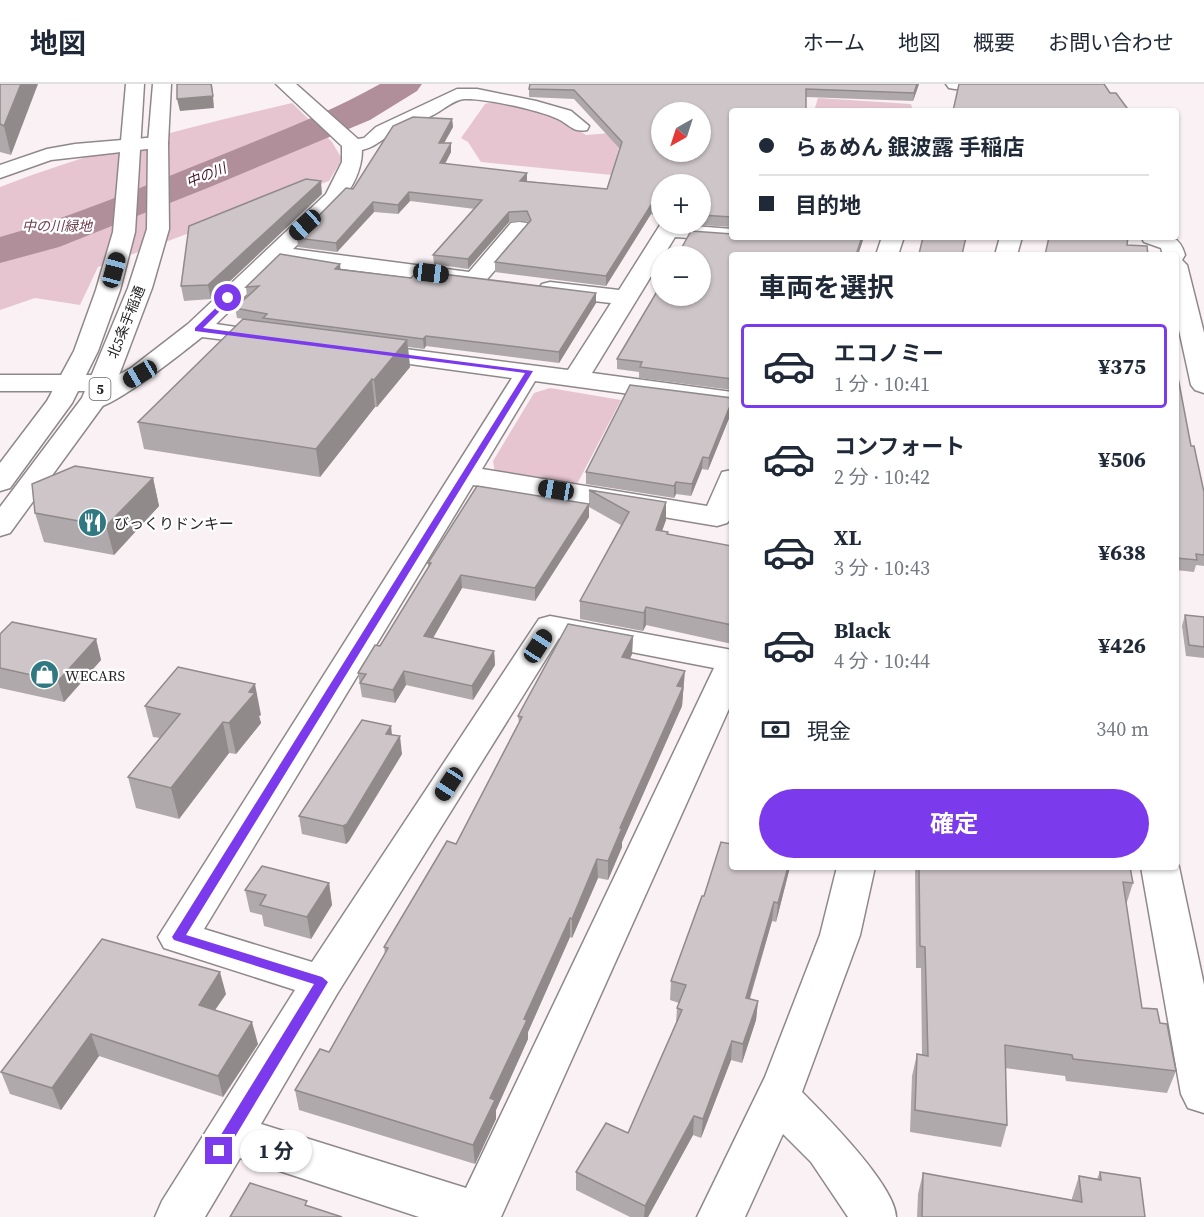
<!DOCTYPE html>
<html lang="ja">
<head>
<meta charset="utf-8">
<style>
  body { margin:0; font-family:"Source Serif 4","Noto Sans JP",serif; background:#f6f6f7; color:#1f2937; height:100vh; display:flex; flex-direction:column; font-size:22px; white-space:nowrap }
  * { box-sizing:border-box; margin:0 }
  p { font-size:20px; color:#747a83 }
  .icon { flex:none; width:33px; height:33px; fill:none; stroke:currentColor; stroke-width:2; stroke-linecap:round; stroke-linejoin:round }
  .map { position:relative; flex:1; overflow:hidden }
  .drawer { position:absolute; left:729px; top:168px; width:450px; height:618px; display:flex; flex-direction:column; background:#fff; border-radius:6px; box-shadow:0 2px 4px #0004 }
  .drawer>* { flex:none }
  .top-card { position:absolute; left:729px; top:24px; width:450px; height:132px; border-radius:6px; box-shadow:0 2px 4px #0004; display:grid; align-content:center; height:132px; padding:0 30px; background:#fff }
  .needle { width:39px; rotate:219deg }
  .buttons { position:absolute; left:651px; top:18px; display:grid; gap:12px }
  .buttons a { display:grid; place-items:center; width:60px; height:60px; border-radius:50%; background:#fff; box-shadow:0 2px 4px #0004; font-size:30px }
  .end { position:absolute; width:27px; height:27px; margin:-14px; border:8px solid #7c3aed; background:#fff; box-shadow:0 0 0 3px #fff }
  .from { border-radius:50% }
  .bubble { position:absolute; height:42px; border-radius:21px; background:#fff; box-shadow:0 2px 4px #0004; font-size:20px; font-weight:700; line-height:42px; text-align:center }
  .car { position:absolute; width:18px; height:36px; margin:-18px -9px; border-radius:8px; box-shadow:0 0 4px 2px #0007; background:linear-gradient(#222 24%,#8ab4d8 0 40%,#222 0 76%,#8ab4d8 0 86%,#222 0) }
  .top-card b { display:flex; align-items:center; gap:21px; height:57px; font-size:22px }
  .top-card b+b { border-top:2px solid #e0e1e3 }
  .top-card i { width:15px; height:15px; background:#1f2937 }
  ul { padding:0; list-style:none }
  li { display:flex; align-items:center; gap:18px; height:84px; margin:0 12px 9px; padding:0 18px; border:3px solid transparent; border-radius:6px }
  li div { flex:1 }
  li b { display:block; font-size:22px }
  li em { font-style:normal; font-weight:700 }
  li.selected { border-color:#7c3aed }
  li>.icon { width:54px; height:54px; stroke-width:1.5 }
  h2 { padding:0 30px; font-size:27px; line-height:72px }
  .pay { display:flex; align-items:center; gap:15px; height:66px; padding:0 30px; font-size:22px }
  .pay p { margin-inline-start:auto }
  .primary-button { display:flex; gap:12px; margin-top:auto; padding:12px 30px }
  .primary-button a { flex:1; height:69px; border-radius:36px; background:#7c3aed; color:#fff; font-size:24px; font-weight:700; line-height:69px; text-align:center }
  header { display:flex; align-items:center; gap:36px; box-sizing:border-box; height:84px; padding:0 30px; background:#fff; border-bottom:2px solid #e0e1e3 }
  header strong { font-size:28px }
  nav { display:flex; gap:33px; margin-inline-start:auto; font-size:21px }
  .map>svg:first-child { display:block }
  .green { fill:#e6c5d0 }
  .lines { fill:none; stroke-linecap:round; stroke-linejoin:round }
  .river { fill:#b18f9a; fill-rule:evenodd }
  .minor-casing { stroke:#8f888a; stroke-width:3 }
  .highway-casing { stroke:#8f888a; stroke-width:3 }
  .minor { fill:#fff; fill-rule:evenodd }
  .highway { fill:#fff; fill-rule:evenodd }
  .wall { fill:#b0a9ab }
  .shaded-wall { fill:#908a8b }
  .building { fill:#cdc5c7; stroke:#908a8b; stroke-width:1.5; fill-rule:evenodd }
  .route { fill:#7c3aed }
  .labels { text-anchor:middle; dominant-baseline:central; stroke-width:4.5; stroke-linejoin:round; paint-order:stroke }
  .far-water-label { font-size:14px; font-style:italic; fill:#46192c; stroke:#fff }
  .far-park-label { font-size:14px; font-style:italic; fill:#703e51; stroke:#fff }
  .far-street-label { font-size:14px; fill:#272425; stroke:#fff }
  .shield { fill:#fff; stroke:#686666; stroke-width:1.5 }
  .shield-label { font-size:14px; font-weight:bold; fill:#272425 }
  .poi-label { font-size:15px; fill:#272425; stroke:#fff; text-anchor:start }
</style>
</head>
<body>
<header>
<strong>地図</strong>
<nav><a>ホーム</a><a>地図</a><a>概要</a><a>お問い合わせ</a></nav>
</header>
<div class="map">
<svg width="1204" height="1133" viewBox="0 0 1204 1133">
  <rect width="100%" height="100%" fill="#faf1f4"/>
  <g class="green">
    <polygon points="818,14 911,20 913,27 814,27"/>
    <polygon points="496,17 561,34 586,51 662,45 621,56 612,91 481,78 468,58 461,54 485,20"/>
    <path d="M292,19L332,58L342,75L329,97L98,183L80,221L35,214L0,226V103C95,66 193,42 292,19Z"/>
    <polygon points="550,304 621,316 576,402 495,389 493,377 534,309"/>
  </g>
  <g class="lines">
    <path class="river" d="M380,0H422L417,7L370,36L210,103L59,163L0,179V153C73,133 144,102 214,74C270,51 327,30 380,0Z"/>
    <defs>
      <g id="minor">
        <path d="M276,0H296L358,55L364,54L376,43L457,5H477L536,17L571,27L589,42L587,46C573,49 569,40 558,35C540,26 484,14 464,15C454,16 444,25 435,30C421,38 403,42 389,51C379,58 374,63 362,66C362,108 321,138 293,165L469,188L511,139L519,138L527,139L530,144L527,149L483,200L475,202L281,177L216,240L282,250L285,255L282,260L273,262L202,253C183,268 114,324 94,324C91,324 88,322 85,322L81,316L91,307H0V291H101L111,295L131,284L188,240L326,110L342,78V62Z"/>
        <polygon points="946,0 1011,0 1013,2 1010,6 1004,7 955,5 949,4"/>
        <polygon points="158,53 165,55 168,59 165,63 51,76 0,94 0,81 47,65 75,60"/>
        <path d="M668,140L732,145V153H741L732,157L675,153L592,289L732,308V324L535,297L482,385L707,422L722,388L732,386V433L727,439L717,442L473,401L204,845L312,878L539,535L550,532L732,566V618L501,1133H419L240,1074L205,1133H155L162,1117L295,906L164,864L158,853L512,294L366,274L357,272L354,267L357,262L366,260L568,286L611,219L550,212L542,210L538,205L542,200L550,198L619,206L660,141ZM559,554L714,584L466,1104L261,1040L337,910Z"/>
        <polygon points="882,153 904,153 898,171 876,171"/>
        <polygon points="1000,153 1022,153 1017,171 995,171"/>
        <path d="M1141,153C1163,153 1178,146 1185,171L1182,176L1187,181L1204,249V309L1195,306L1191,301L1176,232V171H1163L1161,164L1144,158Z"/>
        <polygon points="1176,777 1179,783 1204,901 1204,1029 1188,1024 1181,1010 1141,783 1176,783"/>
        <path d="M837,783H875L860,851L802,1008C825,1031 896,1102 896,1133H848L811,1078L783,1050L745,1133H697L765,993L820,851Z"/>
      </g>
      <g id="highway">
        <polygon points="126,0 144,0 135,148 120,206 98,267 72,319 10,404 0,407 0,379 47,317 74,267 96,206 113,148"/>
        <polygon points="153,0 171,0 168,59 169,145 152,204 116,299 107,316 10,449 0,452 0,423 82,314 128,204 147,145 148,59"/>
      </g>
    </defs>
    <use href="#minor" class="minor-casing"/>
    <use href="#highway" class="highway-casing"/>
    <use href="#minor" class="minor"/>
    <use href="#highway" class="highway"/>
  </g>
  <g class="wall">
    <polygon points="0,0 11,71 0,68"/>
    <polygon points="530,0 919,0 913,17 806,13 732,27 732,143 684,140 700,140 700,100 662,100 662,136 651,130 606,202 495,188 495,178 529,139 527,137 509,138 468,185 434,180 433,171 475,125 410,117 398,130 374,128 337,168 298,163 297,154 353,105 452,35 453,43 444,59 451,68 445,79 527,97 607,105 620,65 574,15 529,13 529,5"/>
    <polygon points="322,110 211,215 184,217 181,202"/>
    <polygon points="691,147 732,150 732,153 778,153 785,154 864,153 858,171 732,171 732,306 639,294 639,288 617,285 617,275 662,199 662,212 700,212 700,172 677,172"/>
    <polygon points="341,186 596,219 559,279 426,262 424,265 408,263 410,283 377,323 375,323 320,393 144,365 138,338 244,235 237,234 235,224 247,213 246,203"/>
    <polygon points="1176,283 1191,362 1204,408 1204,482 1196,481 1194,488 1176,486"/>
    <polygon points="732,314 732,327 708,386 702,385 691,412 676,410 674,414 586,400 586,388"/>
    <polygon points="153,394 159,422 114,471 44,458 35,429"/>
    <polygon points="589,406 666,418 666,436 662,447 668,450 732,462 732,560 646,541 643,547 580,535 580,517 621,441 589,423"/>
    <polygon points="589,433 535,517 462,504 433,554 494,567 495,581 473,616 406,601 395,619 362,613 358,589 380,562 428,484 428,479"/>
    <polygon points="1185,531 1204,533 1204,574 1186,572 1182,542"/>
    <polygon points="0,550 96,555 101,576 64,618 0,604"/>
    <polygon points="633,552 632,570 630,575 684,605 683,607 682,622 622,758 622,763 608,796 598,794 572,854 570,853 528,948 528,955 496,1026 496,1035 475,1080 299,1026 295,1006 329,968 385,870 384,863 456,760 519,639 518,632"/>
    <polygon points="145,622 261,631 259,632 261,639 236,670 229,669 179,735 136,724 128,693 160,654 153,653"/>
    <polygon points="392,651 402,670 349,757 346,760 302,750 299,732"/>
    <polygon points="731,760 732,783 790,783 776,838 772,837 750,915 758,917 756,936 742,979 731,976 701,1054 693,1051 648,1133 630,1133 576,1106 576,1088 628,1049 676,939 677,924 679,919 670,916 671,897 704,812"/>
    <polygon points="915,783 1130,783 1133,799 1126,821 1142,924 1160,939 1176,987 1167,1009 1066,997 1065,992 1005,984 1007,1041 1001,1063 910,1048 912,992 917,970 922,971 921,884 916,884"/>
    <polygon points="329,799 332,821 311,855 264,842 262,831 250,828 245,806"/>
    <polygon points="102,855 226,910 215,926 258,960 223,1013 99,972 61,1026 10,1010 1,988"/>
    <polygon points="1100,1088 1145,1133 917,1133 918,1110 923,1089 1072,1116 1072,1114 1079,1092 1097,1095"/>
  </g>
  <g class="shaded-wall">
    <polygon points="21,0 38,0 11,71 4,42"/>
    <polygon points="212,0 214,24 180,27 177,15"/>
    <polygon points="917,0 919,0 913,17 914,9"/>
    <polygon points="452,35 453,43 439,68 439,59"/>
    <polygon points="451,59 451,68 441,88 440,79"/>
    <polygon points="527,89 527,98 520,97"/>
    <polygon points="321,97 322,110 211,215 208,201"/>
    <polygon points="409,108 410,117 398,130 398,121"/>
    <polygon points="373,118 374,128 337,168 336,159"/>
    <polygon points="651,121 651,130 606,202 606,192"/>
    <polygon points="509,128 509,138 468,185 468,175"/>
    <polygon points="862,153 864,153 858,171 856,171"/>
    <polygon points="340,180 341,189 335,185"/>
    <polygon points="596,209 596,219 559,279 559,268"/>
    <polygon points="426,252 426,262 424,265 423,255"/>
    <polygon points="407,256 410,283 377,323 374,296"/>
    <polygon points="372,295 375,323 320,393 316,365"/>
    <polygon points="732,317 732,327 708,386 709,374"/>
    <polygon points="703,373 702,385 691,412 692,400"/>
    <polygon points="153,394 159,422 114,471 106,442"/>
    <polygon points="676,398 676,410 674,414 674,402"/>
    <polygon points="666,418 666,436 656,463 656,446"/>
    <polygon points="589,420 589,433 535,517 535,504"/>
    <polygon points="461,491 462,504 426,566 424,552"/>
    <polygon points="646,523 646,541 643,547 644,529"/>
    <polygon points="633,552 632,570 622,592 622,573"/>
    <polygon points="96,555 101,576 64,618 58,597"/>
    <polygon points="494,567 495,581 473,616 472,602"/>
    <polygon points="404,587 406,601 395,619 393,606"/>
    <polygon points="685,587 682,622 622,758 622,763 608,796 608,777 620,744 677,602"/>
    <polygon points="255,600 261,631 259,632 261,639 236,670 229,639"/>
    <polygon points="223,638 229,669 179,735 171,704"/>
    <polygon points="391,642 393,659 386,650"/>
    <polygon points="400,652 402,670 349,757 346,760 343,742"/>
    <polygon points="597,775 598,794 572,854 572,835"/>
    <polygon points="788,783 790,783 776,838 778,819"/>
    <polygon points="329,799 332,821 311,855 307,833"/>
    <polygon points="774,818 772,837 744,933 746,914"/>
    <polygon points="570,834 570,853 528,948 528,955 496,1026 496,1035 475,1080 473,1061 490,1014 524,935"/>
    <polygon points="220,888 226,910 204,942 199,921"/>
    <polygon points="758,917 756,936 742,979 743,960"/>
    <polygon points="252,938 258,960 223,1013 218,992"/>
    <polygon points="91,950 99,972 61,1026 52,1004"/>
    <polygon points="732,957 731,976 701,1054 703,1035"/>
    <polygon points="694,1032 693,1051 648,1133 644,1133 645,1122"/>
  </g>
  <g class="building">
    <polygon points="0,0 21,0 4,42 0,40"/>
    <polygon points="177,0 211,0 213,12 177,15"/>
    <path d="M530,0H917L914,9L806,5V27H732V107L730,112L732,113V133L700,131V100H662V127L651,121L606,192L495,178L531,136L527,127L509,128L468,175L433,171L482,116L409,108L398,121L373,118L336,159L297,154L346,104L353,105L393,42L413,33L452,35L439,59H451L440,79L527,89L520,97L607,105L622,58L574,6L529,5ZM662,28H700V68H662Z"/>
    <polygon points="959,0 1104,0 1110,9 1116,9 1127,24 1124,27 953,27"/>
    <polygon points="306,95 321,97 208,201 181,202 189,142"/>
    <polygon points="691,147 732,150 732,153 778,153 785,154 862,153 856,171 732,171 732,295 640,283 642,278 617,275 662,199 662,212 700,212 700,172 677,172"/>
    <polygon points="923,153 966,153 962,171 917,171 917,170 919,170"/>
    <polygon points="1049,153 1128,153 1127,161 1147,162 1148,171 1045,171"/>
    <polygon points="280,170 340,180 335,185 411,194 418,187 596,209 559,268 426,252 423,255 263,234 267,230 235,224 259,202 246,203"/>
    <polygon points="243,235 407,256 374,296 372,295 316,365 138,338"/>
    <polygon points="1176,283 1191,362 1194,362 1204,408 1204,471 1196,470 1197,476 1176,474"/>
    <polygon points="630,301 732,314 732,317 709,374 703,373 692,400 676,398 674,402 586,388"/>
    <polygon points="75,382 153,394 106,442 35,429 32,400"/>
    <polygon points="477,402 589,420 535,504 461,491 424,552 494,567 472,602 404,587 393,606 360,599 366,590 358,589 375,561 380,562 431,479 428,479"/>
    <polygon points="589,406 666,418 656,446 668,448 667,450 732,462 732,541 646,523 644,529 580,517 629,428"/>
    <polygon points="1185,531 1204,533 1204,563 1189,561"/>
    <polygon points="12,538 96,555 58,597 0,584 0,550"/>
    <polygon points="568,540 633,552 622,573 685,587 677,602 683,603 620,744 622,744 608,777 597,775 572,835 570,834 524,935 527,936 490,1014 495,1016 473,1061 295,1006 320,965 329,968 388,864 384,863 447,757 456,760 522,633 518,632"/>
    <polygon points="178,583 255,600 249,608 255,609 229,639 223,638 171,704 128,693 180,630 145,622"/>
    <polygon points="362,636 391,642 386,650 400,652 347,740 343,742 299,732"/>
    <polygon points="732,757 732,783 788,783 778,819 774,818 746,914 758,917 743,960 732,957 703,1035 694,1032 645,1122 576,1088 606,1039 628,1049 682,926 677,924 686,901 671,897 702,812 704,812 721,758 731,760"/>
    <polygon points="262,782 329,799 307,833 260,821 266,811 245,806"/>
    <polygon points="919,783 1130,783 1133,799 1123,798 1142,924 1157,925 1160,939 1167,940 1176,987 1073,975 1072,971 1005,961 1007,1041 915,1026 917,970 928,972 925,863 920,862"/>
    <polygon points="102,855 220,888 199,921 252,938 218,992 91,950 52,1004 1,988"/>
    <polygon points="1100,1088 1140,1094 1145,1133 922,1133 923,1089 1082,1118 1079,1092 1101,1096"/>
    <polygon points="250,1099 307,1117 305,1121 342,1133 230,1133"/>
  </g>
  <polygon class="route" points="228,212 231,216 203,244 533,287 186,851 322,893 328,898 224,1071 219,1073 214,1071 212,1067 214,1062 314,900 174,856 172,853 525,289 195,247 195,244"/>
  <defs>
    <symbol id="restaurant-disc" viewBox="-11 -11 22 22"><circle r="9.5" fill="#317982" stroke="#fff"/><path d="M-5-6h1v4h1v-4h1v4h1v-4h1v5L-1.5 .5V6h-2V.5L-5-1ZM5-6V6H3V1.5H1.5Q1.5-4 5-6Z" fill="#fff"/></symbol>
    <symbol id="shop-disc" viewBox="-11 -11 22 22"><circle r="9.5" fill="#317982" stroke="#fff"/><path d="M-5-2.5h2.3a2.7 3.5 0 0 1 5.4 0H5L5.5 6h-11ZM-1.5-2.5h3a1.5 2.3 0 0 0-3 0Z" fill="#fff"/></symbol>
  </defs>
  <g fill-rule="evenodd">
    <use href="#restaurant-disc" x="76" y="422" width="33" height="33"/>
    <use href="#shop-disc" x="28" y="574" width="33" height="33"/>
  </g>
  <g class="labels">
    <g class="far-water-label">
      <text transform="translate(206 91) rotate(-22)">中の川</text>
    </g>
    <g class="far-park-label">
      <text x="57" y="142">中の川緑地</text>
    </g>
    <g class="far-street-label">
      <text transform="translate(126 238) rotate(-68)">北5条手稲通</text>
    </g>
    <rect class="shield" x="89.5" y="294" width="21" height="22" rx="4.5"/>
    <g class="shield-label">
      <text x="100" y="305">5</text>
    </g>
    <g class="poi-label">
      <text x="114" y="439">びっくりドンキー</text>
      <text x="65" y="591">WECARS</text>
    </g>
  </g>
</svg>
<div class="buttons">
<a><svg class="needle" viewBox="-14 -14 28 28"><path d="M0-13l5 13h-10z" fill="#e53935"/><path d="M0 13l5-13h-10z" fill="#747a83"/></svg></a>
<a>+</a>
<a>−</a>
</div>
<i class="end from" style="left:228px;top:214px"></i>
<i class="end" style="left:219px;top:1067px"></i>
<div class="bubble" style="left:240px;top:1046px;width:72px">1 分</div>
<i class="car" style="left:305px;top:141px;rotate:228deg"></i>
<i class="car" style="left:114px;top:186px;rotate:15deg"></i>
<i class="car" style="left:431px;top:189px;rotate:97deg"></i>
<i class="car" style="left:140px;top:290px;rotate:240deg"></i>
<i class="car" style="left:556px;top:406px;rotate:279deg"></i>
<i class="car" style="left:538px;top:562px;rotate:33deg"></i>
<i class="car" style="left:449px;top:700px;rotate:213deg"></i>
<div class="top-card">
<b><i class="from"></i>らぁめん 銀波露 手稲店</b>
<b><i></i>目的地</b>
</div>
<section class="drawer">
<h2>車両を選択</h2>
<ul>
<li class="selected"><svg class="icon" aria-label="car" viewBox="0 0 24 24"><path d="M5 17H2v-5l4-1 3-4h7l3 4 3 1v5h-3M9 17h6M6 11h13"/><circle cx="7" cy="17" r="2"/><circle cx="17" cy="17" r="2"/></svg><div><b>エコノミー</b><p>1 分 · 10:41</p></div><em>¥375</em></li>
<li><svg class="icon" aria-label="car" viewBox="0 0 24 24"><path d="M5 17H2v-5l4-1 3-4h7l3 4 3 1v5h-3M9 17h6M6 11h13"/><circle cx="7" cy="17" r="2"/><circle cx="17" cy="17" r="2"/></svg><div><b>コンフォート</b><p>2 分 · 10:42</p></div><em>¥506</em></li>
<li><svg class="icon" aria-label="car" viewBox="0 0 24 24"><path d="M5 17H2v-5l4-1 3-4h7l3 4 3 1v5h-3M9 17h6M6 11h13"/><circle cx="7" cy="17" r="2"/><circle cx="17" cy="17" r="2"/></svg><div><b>XL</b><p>3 分 · 10:43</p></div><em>¥638</em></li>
<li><svg class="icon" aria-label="car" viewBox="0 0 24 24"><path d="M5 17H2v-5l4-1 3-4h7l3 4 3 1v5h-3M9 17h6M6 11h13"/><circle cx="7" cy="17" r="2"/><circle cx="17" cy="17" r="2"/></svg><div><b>Black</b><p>4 分 · 10:44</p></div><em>¥426</em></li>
</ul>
<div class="pay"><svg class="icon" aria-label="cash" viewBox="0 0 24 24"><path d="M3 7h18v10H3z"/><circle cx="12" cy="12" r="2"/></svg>現金<p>340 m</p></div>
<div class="primary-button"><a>確定</a></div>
</section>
</div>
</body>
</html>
